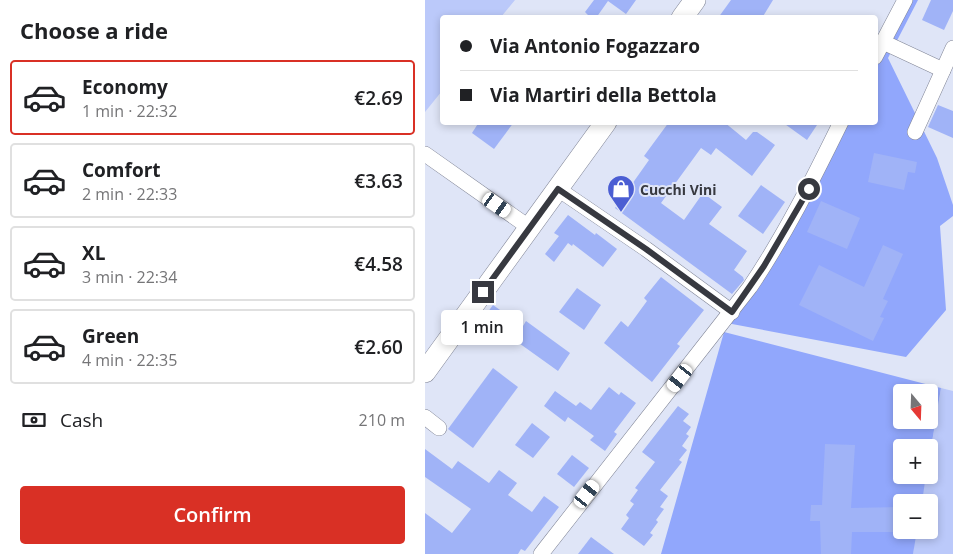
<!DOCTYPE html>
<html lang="en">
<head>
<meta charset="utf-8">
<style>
  body { margin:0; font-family:"Open Sans",sans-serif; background:#f2f2f2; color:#202124; height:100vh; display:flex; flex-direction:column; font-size:19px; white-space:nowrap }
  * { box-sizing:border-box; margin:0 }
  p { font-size:16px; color:#757577 }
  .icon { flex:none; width:28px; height:28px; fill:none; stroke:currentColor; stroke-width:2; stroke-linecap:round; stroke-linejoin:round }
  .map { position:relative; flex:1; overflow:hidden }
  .sheet { display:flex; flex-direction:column; background:#fff; width:425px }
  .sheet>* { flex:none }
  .hud { position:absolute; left:15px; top:15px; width:438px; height:110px; border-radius:5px; box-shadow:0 2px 8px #0003; display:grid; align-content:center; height:110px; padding:0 20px; background:#fff }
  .needle { width:32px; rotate:161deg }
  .buttons { position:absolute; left:468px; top:384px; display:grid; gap:10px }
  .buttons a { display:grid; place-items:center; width:45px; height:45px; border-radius:5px; background:#fff; box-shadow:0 2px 8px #0003; font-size:25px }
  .end { position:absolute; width:22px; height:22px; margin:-11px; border:6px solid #373940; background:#fff; box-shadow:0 0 0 2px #fff }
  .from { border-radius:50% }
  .bubble { position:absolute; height:35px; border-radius:5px; background:#fff; box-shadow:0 2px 8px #0003; font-size:16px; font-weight:600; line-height:35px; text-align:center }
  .car { position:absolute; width:15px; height:30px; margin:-15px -8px; border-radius:6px; box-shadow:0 0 4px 1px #0007; background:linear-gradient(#fff 24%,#345 0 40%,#fff 0 76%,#345 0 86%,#fff 0) }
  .hud b { display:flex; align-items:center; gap:18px; height:48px; font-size:19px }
  .hud b+b { border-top:1px solid #e0e0e0 }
  .hud i { width:12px; height:12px; background:#202124 }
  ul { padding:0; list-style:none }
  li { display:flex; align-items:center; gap:15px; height:75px; margin:0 10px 8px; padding:0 10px; border:2px solid #e0e0e0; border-radius:5px }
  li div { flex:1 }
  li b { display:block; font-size:19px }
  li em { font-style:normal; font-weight:600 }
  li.selected { border-color:#d93025 }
  li>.icon { width:45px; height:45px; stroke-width:1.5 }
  h2 { padding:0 20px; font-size:22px; line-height:60px }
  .pay { display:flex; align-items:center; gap:12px; height:55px; padding:0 20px; font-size:19px }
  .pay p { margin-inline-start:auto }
  .button { display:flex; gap:10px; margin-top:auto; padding:10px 20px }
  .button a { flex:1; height:58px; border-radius:5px; background:#d93025; color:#fff; font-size:20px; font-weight:600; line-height:58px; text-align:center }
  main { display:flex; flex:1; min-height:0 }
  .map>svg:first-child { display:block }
  .green { fill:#bbc9fa }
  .forest { fill:#91a7fc; fill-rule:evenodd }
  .building { fill:#a0b3f7 }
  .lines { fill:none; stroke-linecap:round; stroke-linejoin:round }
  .minor-casing { stroke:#808596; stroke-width:16 }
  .secondary-casing { stroke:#808596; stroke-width:22 }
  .minor { stroke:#fff; stroke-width:15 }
  .secondary { stroke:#fff; stroke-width:21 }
  .route { stroke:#373940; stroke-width:6 }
  .labels { text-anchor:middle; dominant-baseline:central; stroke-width:4; stroke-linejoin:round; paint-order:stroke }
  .poi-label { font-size:14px; font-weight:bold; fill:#373940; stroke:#dfe5f7; text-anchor:start }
</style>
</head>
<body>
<main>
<section class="sheet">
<h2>Choose a ride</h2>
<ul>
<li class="selected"><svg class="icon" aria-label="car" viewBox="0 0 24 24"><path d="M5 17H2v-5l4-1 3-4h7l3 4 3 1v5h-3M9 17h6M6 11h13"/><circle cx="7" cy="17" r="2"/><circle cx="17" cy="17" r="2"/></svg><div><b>Economy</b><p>1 min · 22:32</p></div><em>€2.69</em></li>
<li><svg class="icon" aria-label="car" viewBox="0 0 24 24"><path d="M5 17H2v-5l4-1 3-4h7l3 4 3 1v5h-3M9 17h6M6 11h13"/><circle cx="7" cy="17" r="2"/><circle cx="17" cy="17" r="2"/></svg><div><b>Comfort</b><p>2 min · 22:33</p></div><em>€3.63</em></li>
<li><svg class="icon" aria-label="car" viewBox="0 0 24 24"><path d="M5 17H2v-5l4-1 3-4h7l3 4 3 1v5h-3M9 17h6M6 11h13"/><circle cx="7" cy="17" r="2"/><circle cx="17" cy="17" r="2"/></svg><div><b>XL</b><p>3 min · 22:34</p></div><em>€4.58</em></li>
<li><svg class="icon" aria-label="car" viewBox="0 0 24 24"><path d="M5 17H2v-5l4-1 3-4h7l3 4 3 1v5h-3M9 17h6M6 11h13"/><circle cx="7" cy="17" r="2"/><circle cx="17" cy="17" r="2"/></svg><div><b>Green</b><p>4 min · 22:35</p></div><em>€2.60</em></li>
</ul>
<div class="pay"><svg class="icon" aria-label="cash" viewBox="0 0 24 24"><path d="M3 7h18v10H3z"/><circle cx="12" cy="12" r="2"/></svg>Cash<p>210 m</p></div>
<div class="button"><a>Confirm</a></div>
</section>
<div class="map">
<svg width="528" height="554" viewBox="0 0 528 554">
  <rect width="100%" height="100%" fill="#dfe5f7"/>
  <g class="green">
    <polygon points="0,0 90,0 76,17 18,18 17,91 0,112"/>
    <polygon points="516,388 528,391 528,554 488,554 490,530 504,530 504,502 496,502 501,475 504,475 504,460"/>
  </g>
  <g class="forest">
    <polygon points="480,0 493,0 463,58 512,158 528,205 528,216 515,226 521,310 481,357 307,324 301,319 416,123 450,122 450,57"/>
    <path d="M299,332L516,388L504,460V448H476V475H501L497,502H476V530H492L488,554H236ZM476,392H504V420H476Z"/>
  </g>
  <g class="building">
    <polygon points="169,0 211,0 201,14 183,1 171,18 166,18 160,12"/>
    <polygon points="306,0 348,0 337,18 293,18"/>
    <polygon points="506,0 528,0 528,11 519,30 497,20"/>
    <polygon points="513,105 528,111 528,138 503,127"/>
    <polygon points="54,122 89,122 69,149 47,133"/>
    <polygon points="244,122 299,122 321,140 328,132 332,132 350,145 327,176 291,148 286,155 276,148 236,203 259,220 278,193 297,207 284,224 322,251 309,270 318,277 319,280 307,294 190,208 224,160 219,156"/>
    <polygon points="357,122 394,122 382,140"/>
    <polygon points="449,153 492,162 490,173 483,172 479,190 443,182"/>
    <polygon points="336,185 360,202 338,234 313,216"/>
    <polygon points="396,201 435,218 422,249 382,232"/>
    <polygon points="143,215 170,235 171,233 192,249 178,267 148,244 147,246 143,243 129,262 120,254 134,236 129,233"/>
    <polygon points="458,245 478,254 458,299 463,301 455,317 459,318 448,341 374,305 394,265 439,287"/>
    <polygon points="236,277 279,310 252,344 255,346 227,382 179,343 196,321 203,327 222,301 219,298"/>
    <polygon points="152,288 176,305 159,330 134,312"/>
    <polygon points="68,305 98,326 101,321 145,353 133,371 77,331 71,341 51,328"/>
    <polygon points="68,368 93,387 48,448 23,429"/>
    <polygon points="184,387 194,395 196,392 211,403 189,432 192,434 180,451 165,440 169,436 143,417 140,422 119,406 130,391 151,406 155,402 166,410"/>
    <polygon points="253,406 264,414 258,421 266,427 261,434 264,436 257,446 262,450 254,460 257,462 235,490 243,496 235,507 239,509 231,520 233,522 225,533 228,535 219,546 196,529 204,518 201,515 209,504 205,501 213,490 210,488 230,462 217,452"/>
    <polygon points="107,423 125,437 108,458 90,445"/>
    <polygon points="400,444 430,445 426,508 476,507 476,532 427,532 426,554 396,554 395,521 385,521 386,505 397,505"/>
    <polygon points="0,449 27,469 33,461 64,483 74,470 92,483 83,495 107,512 119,496 134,507 100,551 96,549 93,554 0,554 0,513 27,533 46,509 0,477"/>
    <polygon points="147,455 164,468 149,487 132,474"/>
    <polygon points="166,537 189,554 153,554"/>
  </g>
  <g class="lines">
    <defs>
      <g id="minor">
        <polyline points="458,42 518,70"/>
        <polyline points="450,57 480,0"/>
        <polyline points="490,132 528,48"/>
        <polyline points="0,154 105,228"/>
        <polyline points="133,189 221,249 307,312"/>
        <polyline points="0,417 14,428"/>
        <path d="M116,554L325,287C360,235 388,179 416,122"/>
      </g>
      <g id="secondary">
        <polyline points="257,18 270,0"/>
        <polyline points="0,372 181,122"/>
      </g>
    </defs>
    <use href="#minor" class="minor-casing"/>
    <use href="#secondary" class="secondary-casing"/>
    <use href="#minor" class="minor"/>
    <use href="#secondary" class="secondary"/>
  </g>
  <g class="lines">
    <polyline class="route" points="58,292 133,189 221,249 307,312 339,266 384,189"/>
  </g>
  <defs>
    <symbol id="shop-pin" viewBox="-11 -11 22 30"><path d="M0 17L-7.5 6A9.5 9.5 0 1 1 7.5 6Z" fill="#4b5ed3" stroke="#dfe5f7"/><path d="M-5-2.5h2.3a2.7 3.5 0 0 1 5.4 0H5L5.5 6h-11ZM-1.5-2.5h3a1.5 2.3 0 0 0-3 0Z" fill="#fff"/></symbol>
  </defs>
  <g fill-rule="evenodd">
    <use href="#shop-pin" x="180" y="173" width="32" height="43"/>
  </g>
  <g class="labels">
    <g class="poi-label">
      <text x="215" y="189">Cucchi Vini</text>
    </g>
  </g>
</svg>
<div class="buttons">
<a><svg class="needle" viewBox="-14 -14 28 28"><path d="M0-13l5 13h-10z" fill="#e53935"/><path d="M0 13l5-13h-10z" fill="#757577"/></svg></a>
<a>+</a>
<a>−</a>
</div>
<i class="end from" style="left:384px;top:189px"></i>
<i class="end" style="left:58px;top:292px"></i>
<div class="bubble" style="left:16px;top:310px;width:82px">1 min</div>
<i class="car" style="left:72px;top:205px;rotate:125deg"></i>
<i class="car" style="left:255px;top:378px;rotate:218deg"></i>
<i class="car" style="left:162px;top:494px;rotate:38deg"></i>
<div class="hud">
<b><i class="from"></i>Via Antonio Fogazzaro</b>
<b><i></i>Via Martiri della Bettola</b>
</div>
</div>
</main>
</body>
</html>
